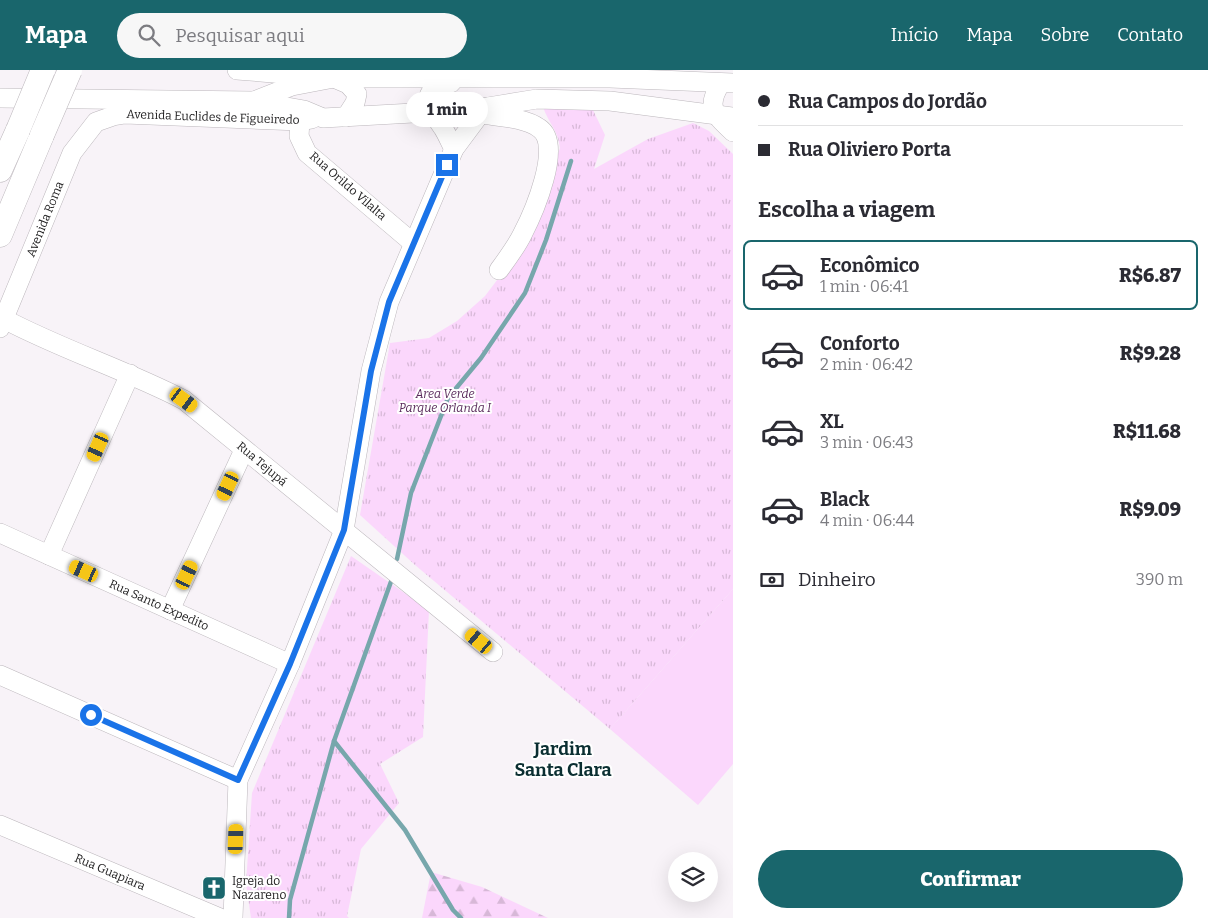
<!DOCTYPE html>
<html lang="pt">
<head>
<meta charset="utf-8">
<style>
  body { margin:0; font-family:Bitter,serif; background:#f7f7f7; color:#2b2b33; height:100vh; display:flex; flex-direction:column; font-size:19px; white-space:nowrap }
  * { box-sizing:border-box; margin:0 }
  p { font-size:16px; color:#7c7c81 }
  .icon { flex:none; width:28px; height:28px; fill:none; stroke:currentColor; stroke-width:2; stroke-linecap:round; stroke-linejoin:round }
  .map { position:relative; flex:1; overflow:hidden }
  .side { display:flex; flex-direction:column; background:#fff; width:475px }
  .side>* { flex:none }
  .guide { display:grid; align-content:center; height:110px; padding:0 25px; background:#fff }
  .controls { position:absolute; left:668px; top:782px; display:grid; gap:10px }
  .controls a { display:grid; place-items:center; width:50px; height:50px; border-radius:50%; background:#fff; box-shadow:0 5px 20px #0002; font-size:25px }
  .end { position:absolute; width:22px; height:22px; margin:-11px; border:6px solid #1a73e8; background:#fff; box-shadow:0 0 0 2px #fff }
  .from { border-radius:50% }
  .bubble { position:absolute; height:35px; border-radius:18px; background:#fff; box-shadow:0 5px 20px #0002; font-size:16px; font-weight:800; line-height:35px; text-align:center }
  .car { position:absolute; width:15px; height:30px; margin:-15px -8px; border-radius:6px; box-shadow:0 0 4px 1px #0007; background:linear-gradient(#f5c518 24%,#345 0 40%,#f5c518 0 76%,#345 0 86%,#f5c518 0) }
  .guide b { display:flex; align-items:center; gap:18px; height:48px; font-size:19px }
  .guide b+b { border-top:1px solid #e1e1e2 }
  .guide i { width:12px; height:12px; background:#2b2b33 }
  ul { padding:0; list-style:none }
  li { display:flex; align-items:center; gap:15px; height:70px; margin:0 10px 8px; padding:0 15px; border:2px solid transparent; border-radius:8px }
  li div { flex:1 }
  li b { display:block; font-size:19px }
  li em { font-style:normal; font-weight:800 }
  li.current { border-color:#19666c }
  li>.icon { width:45px; height:45px; stroke-width:1.5 }
  h2 { padding:0 25px; font-size:22px; line-height:60px }
  .pay { display:flex; align-items:center; gap:12px; height:55px; padding:0 25px; font-size:19px }
  .pay p { margin-inline-start:auto }
  .cta { display:flex; gap:10px; margin-top:auto; padding:10px 25px }
  .cta a { flex:1; height:58px; border-radius:30px; background:#19666c; color:#fff; font-size:20px; font-weight:800; line-height:58px; text-align:center }
  header { display:flex; align-items:center; gap:30px; box-sizing:border-box; height:70px; padding:0 25px; background:#19666c; color:#fff }
  header strong { font-size:24px }
  nav { display:flex; gap:28px; margin-inline-start:auto; font-size:18px }
  .search { width:350px; height:45px; background:#f7f7f7; display:flex; align-items:center; gap:12px; box-sizing:border-box; padding:0 18px; border-radius:28px; color:#7c7c81; font-size:19px }
  main { display:flex; flex:1; min-height:0 }
  .map>svg:first-child { display:block }
  .grass { fill:url(#grass-tufts) }
  .forest { fill:url(#forest-firs) }
  .pitch { fill:#fbd7fc }
  .lines { fill:none; stroke-linecap:round; stroke-linejoin:round }
  .stream { stroke:#77a7ac; stroke-width:4.5 }
  .minor-casing { stroke:#bcb7bc; stroke-width:20 }
  .major-casing { stroke:#bcb7bc; stroke-width:25 }
  .minor { stroke:#fff; stroke-width:19 }
  .major { stroke:#fff; stroke-width:24 }
  .major-bridge-casing { stroke:#bcb7bc; stroke-width:25; stroke-linecap:butt }
  .major-bridge { stroke:#fff; stroke-width:24 }
  .route { stroke:#1a73e8; stroke-width:6 }
  .labels { text-anchor:middle; dominant-baseline:central; stroke-width:4; stroke-linejoin:round; paint-order:stroke }
  .street-label { font-size:12px; fill:#1b1a1b; stroke:#fff }
  .park-label { font-size:12px; font-style:italic; fill:#5a2b5c; stroke:#fff }
  .poi-label { font-size:12px; fill:#1b1a1b; stroke:#fff; text-anchor:start }
  .district-label { font-size:18px; font-weight:bold; fill:#0b2f32; stroke:#fff }
</style>
</head>
<body>
<header>
<strong>Mapa</strong>
<div class="search"><svg class="icon" aria-label="search" viewBox="0 0 24 24"><circle cx="10" cy="10" r="6"/><path d="M15 15l6 6"/></svg>Pesquisar aqui</div>
<nav><a>Início</a><a>Mapa</a><a>Sobre</a><a>Contato</a></nav>
</header>
<main>
<div class="map">
<svg width="733" height="848" viewBox="0 0 733 848">
  <defs>
    <pattern id="grass-tufts" width="24" height="20" patternUnits="userSpaceOnUse" patternTransform="scale(1.25)"><rect width="24" height="20" fill="#fbd7fc"/><path d="M3 7l-1-3M5 7V3M7 7l1-3M15 17l-1-3M17 17v-4M19 17l1-3" fill="none" stroke="#d7b8d7"/></pattern>
    <pattern id="forest-firs" width="22" height="20" patternUnits="userSpaceOnUse" patternTransform="scale(1.25)"><rect width="22" height="20" fill="#fbd7fc"/><path d="M5 1l3.5 6h-7zM16 11l3.5 6h-7z" fill="#d7b8d7"/></pattern>
  </defs>
  <rect width="100%" height="100%" fill="#f8f3f8"/>
  <g class="grass">
    <path d="M572,30L593,40L605,65L594,99L648,69L693,53L709,61L733,84V519L610,659L415,495L360,445L390,273L429,268L457,251L485,226L529,168L560,78C558,60 549,54 543,37Z"/>
    <polygon points="351,486 429,540 423,667 380,694 399,733 361,779 347,846 349,848 251,848 246,814 252,723"/>
  </g>
  <polygon class="forest" points="431,802 482,817 548,848 422,848"/>
  <polygon class="pitch" points="733,519 733,694 698,735 610,659"/>
  <g class="lines">
    <g class="stream">
      <polyline points="397,489 411,423 448,328 481,288 525,223 546,170 571,91"/>
      <polyline points="334,671 405,760 453,840 461,848"/>
      <polyline points="289,848 290,830 334,671 393,506"/>
    </g>
    <defs>
      <g id="minor">
        <polyline points="237,0 334,8 348,14 357,24 355,33 346,47"/>
        <path d="M451,13C417,20 428,36 443,58C447,64 450,72 454,79"/>
        <path d="M721,13C705,37 715,45 733,62"/>
        <polyline points="0,28 253,31 304,40 323,48 431,42 488,37 537,29 610,31 733,47"/>
        <polyline points="254,31 292,16 334,8 610,8 733,13"/>
        <path d="M480,44C498,47 524,47 539,58C564,74 533,144 522,165C516,177 507,189 499,200"/>
        <polyline points="300,51 299,66 307,83 413,173"/>
        <path d="M4,249C63,280 126,300 184,330L493,582"/>
        <polyline points="0,258 72,83 96,52 113,46 125,44 300,51 312,49"/>
        <polyline points="0,463 290,594"/>
        <polyline points="49,485 130,304"/>
        <polyline points="170,540 244,380"/>
        <polyline points="0,605 238,710"/>
        <polyline points="0,755 220,848"/>
        <polyline points="233,848 238,710 290,594 344,460 371,301 389,232 454,79 480,44 488,37"/>
      </g>
      <g id="major">
        <polyline points="0,100 18,60"/>
        <polyline points="0,165 42,65"/>
      </g>
    </defs>
    <use href="#minor" class="minor-casing"/>
    <use href="#major" class="major-casing"/>
    <use href="#minor" class="minor"/>
    <use href="#major" class="major"/>
    <defs>
      <g id="major-bridge">
        <polyline points="18,60 43,0"/>
        <polyline points="42,65 70,0"/>
      </g>
    </defs>
    <use href="#major-bridge" class="major-bridge-casing"/>
    <use href="#major-bridge" class="major-bridge"/>
  </g>
  <g class="lines">
    <polyline class="route" points="91,645 238,710 290,594 344,460 371,301 389,232 447,95"/>
  </g>
  <defs>
    <symbol id="church-square" viewBox="-11 -11 22 22"><rect x="-9" y="-9" width="18" height="18" rx="4" fill="#19666c" stroke="#fff"/><path d="M-1.2-6h2.4v3.5h3.3v2.4h-3.3V6h-2.4V-.1h-3.3v-2.4h3.3Z" fill="#fff"/></symbol>
  </defs>
  <g fill-rule="evenodd">
    <use href="#church-square" x="200" y="804" width="28" height="28"/>
  </g>
  <g class="labels">
    <g class="street-label">
      <text transform="translate(213 47) rotate(2)">Avenida Euclides de Figueiredo</text>
      <text transform="translate(348 116) rotate(41)">Rua Orildo Vilalta</text>
      <text transform="translate(45 149) rotate(-68)">Avenida Roma</text>
      <text transform="translate(262 394) rotate(40)">Rua Tejupá</text>
      <text transform="translate(159 535) rotate(24)">Rua Santo Expedito</text>
      <text transform="translate(110 802) rotate(23)">Rua Guapiara</text>
    </g>
    <g class="park-label">
      <text x="445" y="324">Area Verde<tspan x="445" dy="14">Parque Orlanda I</tspan></text>
    </g>
    <g class="poi-label">
      <text x="232" y="811">Igreja do<tspan x="232" dy="14">Nazareno</tspan></text>
    </g>
    <g class="district-label">
      <text x="563" y="679">Jardim<tspan x="563" dy="21">Santa Clara</tspan></text>
    </g>
  </g>
</svg>
<div class="controls">
<a><svg class="icon" aria-label="layers" viewBox="0 0 24 24"><path d="M12 4l9 5-9 5-9-5zM3 14l9 5 9-5"/></svg></a>
</div>
<i class="end from" style="left:91px;top:645px"></i>
<i class="end" style="left:447px;top:95px"></i>
<div class="bubble" style="left:406px;top:22px;width:82px">1 min</div>
<i class="car" style="left:184px;top:330px;rotate:126deg"></i>
<i class="car" style="left:98px;top:377px;rotate:204deg"></i>
<i class="car" style="left:228px;top:416px;rotate:205deg"></i>
<i class="car" style="left:84px;top:501px;rotate:294deg"></i>
<i class="car" style="left:187px;top:505px;rotate:25deg"></i>
<i class="car" style="left:479px;top:571px;rotate:310deg"></i>
<i class="car" style="left:236px;top:769px;rotate:2deg"></i>
</div>
<section class="side">
<div class="guide">
<b><i class="from"></i>Rua Campos do Jordão</b>
<b><i></i>Rua Oliviero Porta</b>
</div>
<h2>Escolha a viagem</h2>
<ul>
<li class="current"><svg class="icon" aria-label="car" viewBox="0 0 24 24"><path d="M5 17H2v-5l4-1 3-4h7l3 4 3 1v5h-3M9 17h6M6 11h13"/><circle cx="7" cy="17" r="2"/><circle cx="17" cy="17" r="2"/></svg><div><b>Econômico</b><p>1 min · 06:41</p></div><em>R$6.87</em></li>
<li><svg class="icon" aria-label="car" viewBox="0 0 24 24"><path d="M5 17H2v-5l4-1 3-4h7l3 4 3 1v5h-3M9 17h6M6 11h13"/><circle cx="7" cy="17" r="2"/><circle cx="17" cy="17" r="2"/></svg><div><b>Conforto</b><p>2 min · 06:42</p></div><em>R$9.28</em></li>
<li><svg class="icon" aria-label="car" viewBox="0 0 24 24"><path d="M5 17H2v-5l4-1 3-4h7l3 4 3 1v5h-3M9 17h6M6 11h13"/><circle cx="7" cy="17" r="2"/><circle cx="17" cy="17" r="2"/></svg><div><b>XL</b><p>3 min · 06:43</p></div><em>R$11.68</em></li>
<li><svg class="icon" aria-label="car" viewBox="0 0 24 24"><path d="M5 17H2v-5l4-1 3-4h7l3 4 3 1v5h-3M9 17h6M6 11h13"/><circle cx="7" cy="17" r="2"/><circle cx="17" cy="17" r="2"/></svg><div><b>Black</b><p>4 min · 06:44</p></div><em>R$9.09</em></li>
</ul>
<div class="pay"><svg class="icon" aria-label="cash" viewBox="0 0 24 24"><path d="M3 7h18v10H3z"/><circle cx="12" cy="12" r="2"/></svg>Dinheiro<p>390 m</p></div>
<div class="cta"><a>Confirmar</a></div>
</section>
</main>
</body>
</html>
